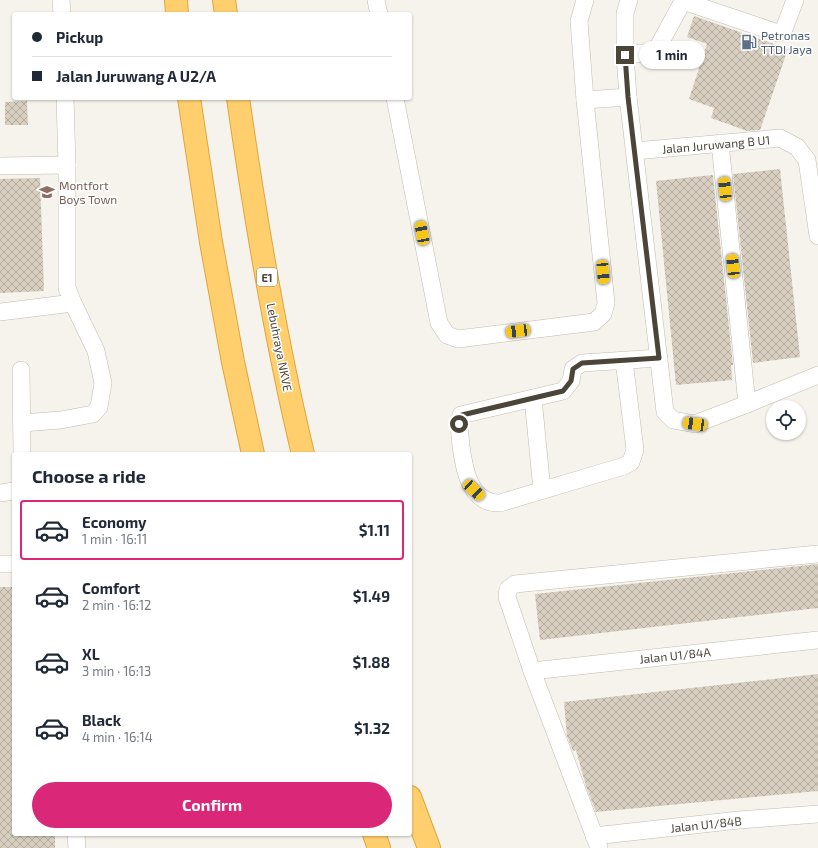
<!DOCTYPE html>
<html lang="en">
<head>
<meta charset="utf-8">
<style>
  body { margin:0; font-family:"Exo 2",sans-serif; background:#f2f2f3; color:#1f2937; height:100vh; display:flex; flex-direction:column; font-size:15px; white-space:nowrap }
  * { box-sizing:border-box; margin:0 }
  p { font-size:13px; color:#747a83 }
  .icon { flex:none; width:22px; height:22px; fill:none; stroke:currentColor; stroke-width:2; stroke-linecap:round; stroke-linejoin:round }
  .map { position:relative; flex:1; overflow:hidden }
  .side { position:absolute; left:12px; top:452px; width:400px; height:384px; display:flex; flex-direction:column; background:#fff; border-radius:4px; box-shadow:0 1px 3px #0004 }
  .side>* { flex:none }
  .hud { position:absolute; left:12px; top:12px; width:400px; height:88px; border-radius:4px; box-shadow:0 1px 3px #0004; display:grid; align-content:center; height:88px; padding:0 20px; background:#fff }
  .controls { position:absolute; left:766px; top:400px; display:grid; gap:8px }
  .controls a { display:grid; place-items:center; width:40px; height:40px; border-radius:50%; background:#fff; box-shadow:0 1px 3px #0004; font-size:20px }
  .end { position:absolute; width:18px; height:18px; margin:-9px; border:5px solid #4b4439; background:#fff; box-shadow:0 0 0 2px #fff }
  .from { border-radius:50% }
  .bubble { position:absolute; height:28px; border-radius:14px; background:#fff; box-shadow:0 1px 3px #0004; font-size:13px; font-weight:700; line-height:28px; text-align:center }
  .car { position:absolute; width:12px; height:24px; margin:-12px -6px; border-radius:5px; box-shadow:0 0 3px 1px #0007; background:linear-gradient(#f5c518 24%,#345 0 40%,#f5c518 0 76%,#345 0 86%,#f5c518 0) }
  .hud b { display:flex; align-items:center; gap:14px; height:38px; font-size:15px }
  .hud b+b { border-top:1px solid #e0e1e3 }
  .hud i { width:10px; height:10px; background:#1f2937 }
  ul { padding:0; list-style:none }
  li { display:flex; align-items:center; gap:12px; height:60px; margin:0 8px 6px; padding:0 12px; border:2px solid transparent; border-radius:4px }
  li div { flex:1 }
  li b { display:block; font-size:15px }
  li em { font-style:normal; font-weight:700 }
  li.current { border-color:#db2777 }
  li>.icon { width:36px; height:36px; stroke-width:1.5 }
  h2 { padding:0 20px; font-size:18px; line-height:48px }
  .cta { display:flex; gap:8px; margin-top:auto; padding:8px 20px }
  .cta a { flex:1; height:46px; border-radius:24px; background:#db2777; color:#fff; font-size:16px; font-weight:700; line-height:46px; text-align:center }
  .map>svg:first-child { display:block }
  .building { fill:url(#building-cross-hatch) }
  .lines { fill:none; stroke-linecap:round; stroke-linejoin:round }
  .minor-casing { stroke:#c2bbae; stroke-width:18 }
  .highway-casing { stroke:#e0a43c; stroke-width:24 }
  .minor { stroke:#fff; stroke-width:17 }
  .highway { stroke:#ffcf6e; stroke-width:22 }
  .route { stroke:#4b4439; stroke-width:5 }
  .labels { text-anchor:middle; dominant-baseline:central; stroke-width:3; stroke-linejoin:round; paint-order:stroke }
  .shield { fill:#fff; stroke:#817c74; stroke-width:1 }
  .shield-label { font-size:11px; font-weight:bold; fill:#4b4439 }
  .service-label { font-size:12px; fill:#4e5e75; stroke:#fff; text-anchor:start }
  .street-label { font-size:12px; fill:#4b4439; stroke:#fff }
  .education-label { font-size:12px; fill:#785e54; stroke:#fff; text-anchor:start }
</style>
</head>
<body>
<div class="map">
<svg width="818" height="848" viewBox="0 0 818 848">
  <defs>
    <pattern id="building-cross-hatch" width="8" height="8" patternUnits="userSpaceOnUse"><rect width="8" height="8" fill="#d8cfc1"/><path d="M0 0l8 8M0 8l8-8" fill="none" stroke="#b1aa9e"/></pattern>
  </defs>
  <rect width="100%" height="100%" fill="#f6f3ec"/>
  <g class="building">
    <polygon points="694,16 788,49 760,130 747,131 711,118 714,108 689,99 707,44 687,37"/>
    <polygon points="27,101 28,125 5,125 5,102"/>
    <polygon points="780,169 800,357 753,363 733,174"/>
    <polygon points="712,175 713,176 733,365 731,365 732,380 676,385 656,181"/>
    <polygon points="40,178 44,291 0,293 0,179"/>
    <polygon points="818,564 818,608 540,640 535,594"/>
    <polygon points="0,587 14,587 14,834 55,834 55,848 0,848"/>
    <polygon points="818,674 818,791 596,812 586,786 576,750 573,751 567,736 564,702"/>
  </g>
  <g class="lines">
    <defs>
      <g id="minor">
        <polyline points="61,0 62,14"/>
        <polyline points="376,0 379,14"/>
        <polyline points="629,0 625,13 625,55 628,97 665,412 673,420 695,424 747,404 818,375"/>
        <polyline points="625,55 652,52 658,47 683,1 778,33 784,29 795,0"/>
        <polyline points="395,98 439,323 447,335 458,339 594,322 603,314 606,303 585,100 579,21 585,0"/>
        <polyline points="585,100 628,97"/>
        <polyline points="720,143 747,404"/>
        <polyline points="635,151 780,138 797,147 807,160 818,236"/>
        <polyline points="0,166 67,165"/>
        <polyline points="0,312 73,303"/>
        <path d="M624,360L635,450L631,462L624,466L500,503C470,504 464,469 461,446C460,434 458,426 461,415L563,391L571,381L573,369L582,363L659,358"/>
        <polyline points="21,370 22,454"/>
        <polyline points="533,398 542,490"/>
        <polyline points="22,423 61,420 93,414 99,407 103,383 96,351 73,303 67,288 67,165 65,98"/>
        <polyline points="0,493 14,491"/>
        <polyline points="0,564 14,564"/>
        <polyline points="532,671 818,640"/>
        <polyline points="76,834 77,848"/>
        <polyline points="594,836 739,820 818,814"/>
        <polyline points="599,848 532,671 507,597 508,589 515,584 818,554"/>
      </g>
      <g id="highway">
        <polyline points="176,0 177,14"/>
        <polyline points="224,0 226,14"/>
        <polyline points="189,98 211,242 233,362 253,454"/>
        <path d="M238,98C255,217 275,337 303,454"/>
        <polyline points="410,797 429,848"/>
        <polyline points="374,834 379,848"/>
      </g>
    </defs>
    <use href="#minor" class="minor-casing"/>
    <use href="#highway" class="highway-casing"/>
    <use href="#minor" class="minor"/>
    <use href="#highway" class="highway"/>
  </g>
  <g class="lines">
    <polyline class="route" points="459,424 462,415 563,391 571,381 573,369 582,363 659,358 628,97 625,55"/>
  </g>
  <defs>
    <symbol id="fuel-bare" viewBox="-9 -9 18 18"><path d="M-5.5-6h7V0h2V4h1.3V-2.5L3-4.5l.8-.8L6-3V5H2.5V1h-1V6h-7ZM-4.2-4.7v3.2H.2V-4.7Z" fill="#5c6f8a" stroke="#fff" stroke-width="2.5" paint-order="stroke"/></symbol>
    <symbol id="school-bare" viewBox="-9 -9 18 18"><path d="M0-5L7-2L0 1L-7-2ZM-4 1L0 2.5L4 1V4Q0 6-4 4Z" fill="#8d6e63" stroke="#fff" stroke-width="2.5" paint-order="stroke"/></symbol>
  </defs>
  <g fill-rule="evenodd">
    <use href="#fuel-bare" x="738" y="31" width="22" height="22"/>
    <use href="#school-bare" x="36" y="181" width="22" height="22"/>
  </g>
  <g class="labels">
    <rect class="shield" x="257" y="268" width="20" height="18" rx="3"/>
    <g class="shield-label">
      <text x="267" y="277">E1</text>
    </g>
    <g class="service-label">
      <text x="761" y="35">Petronas<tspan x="761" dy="14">TTDI Jaya</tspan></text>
    </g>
    <g class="street-label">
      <text transform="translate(716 144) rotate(-5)">Jalan Juruwang B U1</text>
      <text transform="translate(280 347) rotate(79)">Lebuhraya NKVE</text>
      <text transform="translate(675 655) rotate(-6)">Jalan U1/84A</text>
      <text transform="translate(706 824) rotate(-6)">Jalan U1/84B</text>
    </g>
    <g class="education-label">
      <text x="59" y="185">Montfort<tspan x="59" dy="14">Boys Town</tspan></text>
    </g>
  </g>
</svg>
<div class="controls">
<a><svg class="icon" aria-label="locate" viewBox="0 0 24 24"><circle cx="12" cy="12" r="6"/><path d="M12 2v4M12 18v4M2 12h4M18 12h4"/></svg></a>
</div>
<i class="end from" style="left:459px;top:424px"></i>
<i class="end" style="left:625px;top:55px"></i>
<div class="bubble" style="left:639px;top:41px;width:66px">1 min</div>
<i class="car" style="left:725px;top:189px;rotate:354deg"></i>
<i class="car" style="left:422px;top:233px;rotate:349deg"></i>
<i class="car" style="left:733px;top:266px;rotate:354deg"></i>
<i class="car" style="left:603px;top:272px;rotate:175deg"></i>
<i class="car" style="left:518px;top:331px;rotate:263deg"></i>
<i class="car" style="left:695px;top:424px;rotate:278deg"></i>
<i class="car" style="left:474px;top:490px;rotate:133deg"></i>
<div class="hud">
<b><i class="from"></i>Pickup</b>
<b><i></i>Jalan Juruwang A U2/A</b>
</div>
<section class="side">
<h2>Choose a ride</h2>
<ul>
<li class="current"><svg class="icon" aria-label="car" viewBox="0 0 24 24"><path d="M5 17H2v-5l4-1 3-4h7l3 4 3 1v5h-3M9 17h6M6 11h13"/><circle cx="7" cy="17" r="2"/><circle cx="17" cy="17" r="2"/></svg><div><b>Economy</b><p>1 min · 16:11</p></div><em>$1.11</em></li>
<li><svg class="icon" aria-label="car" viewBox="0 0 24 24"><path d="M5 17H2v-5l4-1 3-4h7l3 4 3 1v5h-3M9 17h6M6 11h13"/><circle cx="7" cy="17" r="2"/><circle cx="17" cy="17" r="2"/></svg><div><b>Comfort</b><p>2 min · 16:12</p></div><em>$1.49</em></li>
<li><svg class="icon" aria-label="car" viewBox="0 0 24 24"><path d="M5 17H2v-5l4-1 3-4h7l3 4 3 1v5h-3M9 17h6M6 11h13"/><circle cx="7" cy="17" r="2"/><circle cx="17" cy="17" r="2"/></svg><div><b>XL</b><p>3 min · 16:13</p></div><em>$1.88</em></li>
<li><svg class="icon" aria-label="car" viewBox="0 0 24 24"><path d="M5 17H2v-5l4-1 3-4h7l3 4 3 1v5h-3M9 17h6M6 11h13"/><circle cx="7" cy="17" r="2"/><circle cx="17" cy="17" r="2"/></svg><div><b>Black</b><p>4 min · 16:14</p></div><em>$1.32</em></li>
</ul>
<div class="cta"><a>Confirm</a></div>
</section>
</div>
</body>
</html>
